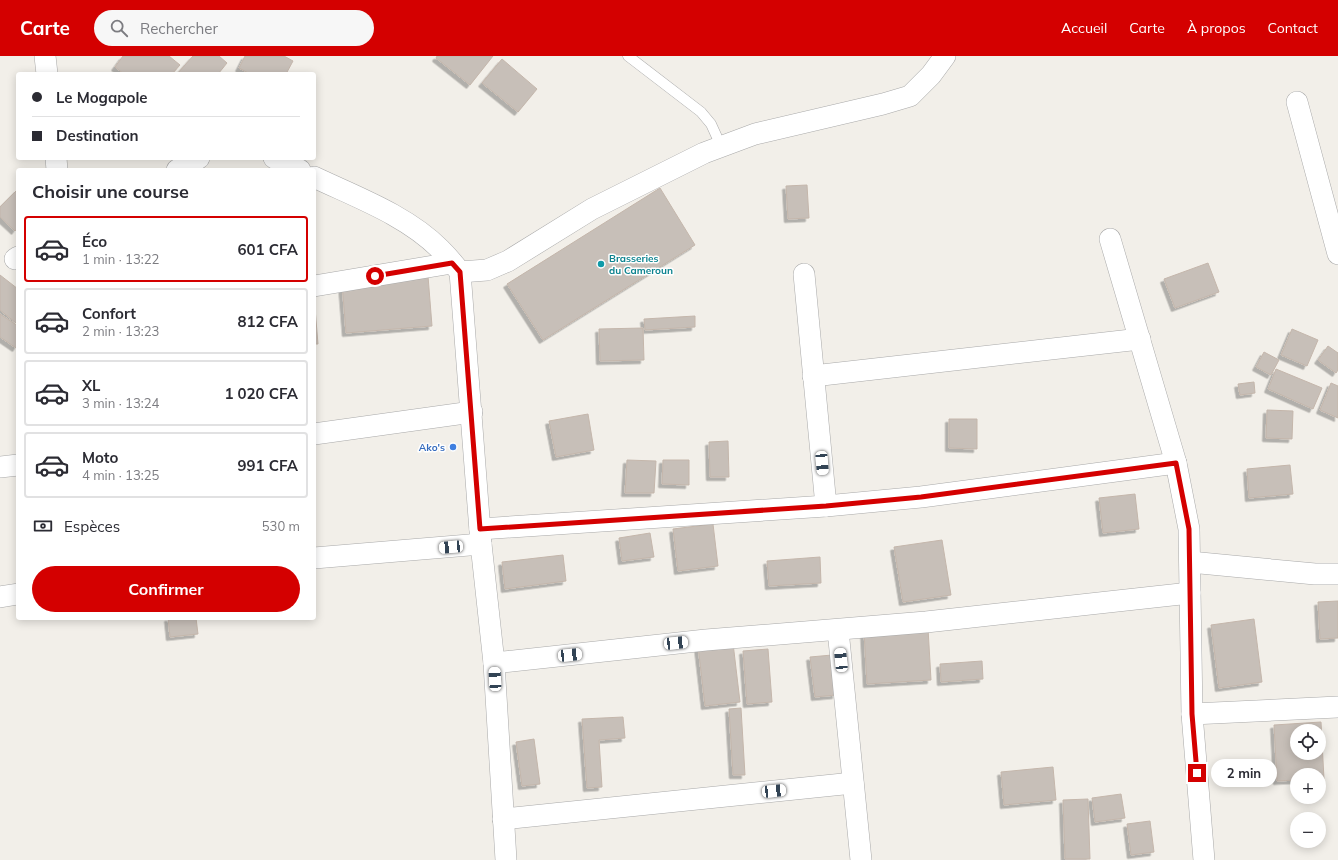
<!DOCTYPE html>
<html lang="fr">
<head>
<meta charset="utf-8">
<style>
  body { margin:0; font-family:Mulish,sans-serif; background:#f7f7f7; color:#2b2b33; height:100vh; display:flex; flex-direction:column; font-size:15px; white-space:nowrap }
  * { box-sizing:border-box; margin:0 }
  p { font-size:13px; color:#7c7c81 }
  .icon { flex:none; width:22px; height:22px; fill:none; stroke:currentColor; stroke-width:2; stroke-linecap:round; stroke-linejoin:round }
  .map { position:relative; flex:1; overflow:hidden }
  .panel { position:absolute; left:16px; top:112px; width:300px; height:452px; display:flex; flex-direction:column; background:#fff; border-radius:4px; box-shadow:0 2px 10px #0003 }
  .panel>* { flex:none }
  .hud { position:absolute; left:16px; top:16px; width:300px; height:88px; border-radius:4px; box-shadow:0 2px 10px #0003; display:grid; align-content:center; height:88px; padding:0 16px; background:#fff }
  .tools { position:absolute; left:1290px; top:668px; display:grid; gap:8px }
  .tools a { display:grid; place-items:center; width:36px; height:36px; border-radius:50%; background:#fff; box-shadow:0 2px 10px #0003; font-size:20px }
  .end { position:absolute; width:18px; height:18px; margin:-9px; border:5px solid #d40000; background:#fff; box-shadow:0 0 0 2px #fff }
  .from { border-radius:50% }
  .bubble { position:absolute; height:28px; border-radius:14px; background:#fff; box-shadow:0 2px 10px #0003; font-size:13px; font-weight:700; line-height:28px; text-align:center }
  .car { position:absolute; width:12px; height:24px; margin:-12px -6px; border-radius:5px; box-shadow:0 0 3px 1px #0007; background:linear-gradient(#fff 24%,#345 0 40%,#fff 0 76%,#345 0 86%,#fff 0) }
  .hud b { display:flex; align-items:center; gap:14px; height:38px; font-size:15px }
  .hud b+b { border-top:1px solid #e1e1e2 }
  .hud i { width:10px; height:10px; background:#2b2b33 }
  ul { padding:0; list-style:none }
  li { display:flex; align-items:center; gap:12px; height:66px; margin:0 8px 6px; padding:0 8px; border:2px solid #e1e1e2; border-radius:4px }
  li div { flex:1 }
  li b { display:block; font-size:15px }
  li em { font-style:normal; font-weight:700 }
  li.current { border-color:#d40000 }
  li>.icon { width:36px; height:36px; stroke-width:1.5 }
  h2 { padding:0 16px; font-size:18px; line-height:48px }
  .pay { display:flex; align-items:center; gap:10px; height:44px; padding:0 16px; font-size:15px }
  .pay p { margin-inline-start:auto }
  .cta { display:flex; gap:8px; margin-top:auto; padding:8px 16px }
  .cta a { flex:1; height:46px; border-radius:24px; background:#d40000; color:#fff; font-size:16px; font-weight:700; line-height:46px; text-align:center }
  header { display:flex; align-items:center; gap:24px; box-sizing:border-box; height:56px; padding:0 20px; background:#d40000; color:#fff }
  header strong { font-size:19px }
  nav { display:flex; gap:22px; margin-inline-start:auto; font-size:14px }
  .search { width:280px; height:36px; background:#f7f7f7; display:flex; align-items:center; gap:10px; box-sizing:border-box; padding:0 14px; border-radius:22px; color:#7c7c81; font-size:15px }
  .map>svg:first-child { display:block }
  .building { fill:#c7bfb8; stroke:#c4b6ab; fill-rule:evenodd; filter:url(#shadow) }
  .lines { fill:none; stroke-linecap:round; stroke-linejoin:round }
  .lane-casing { stroke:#a9a9a9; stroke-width:11 }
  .street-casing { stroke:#a9a9a9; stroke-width:22 }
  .lane { stroke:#fff; stroke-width:10 }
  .street { stroke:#fff; stroke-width:21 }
  .route { stroke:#d40000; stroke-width:5 }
  .culture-dot { fill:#0f9aa8; stroke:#fff; stroke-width:1.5 }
  .shop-dot { fill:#3f7fe0; stroke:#fff; stroke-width:1.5 }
  .labels { text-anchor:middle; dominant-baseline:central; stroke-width:3; stroke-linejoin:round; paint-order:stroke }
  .culture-label { font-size:10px; font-weight:bold; fill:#0d838f; stroke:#fff; text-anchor:start }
  .shop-label { font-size:10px; font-weight:bold; fill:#366cbe; stroke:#fff; text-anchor:end }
</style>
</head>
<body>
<header>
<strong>Carte</strong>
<div class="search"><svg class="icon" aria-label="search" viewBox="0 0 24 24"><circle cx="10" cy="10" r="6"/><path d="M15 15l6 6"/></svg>Rechercher</div>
<nav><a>Accueil</a><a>Carte</a><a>À propos</a><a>Contact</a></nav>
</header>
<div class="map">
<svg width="1338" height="804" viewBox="0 0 1338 804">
  <defs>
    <filter id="shadow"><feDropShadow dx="-3.5" dy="3.5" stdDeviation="0" flood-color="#0004"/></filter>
  </defs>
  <rect width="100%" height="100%" fill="#f2efe9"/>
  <g class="building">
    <polygon points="123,0 169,0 180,9 172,18 124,18 115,11"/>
    <polygon points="193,0 219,0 227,7 218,18 177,18"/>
    <polygon points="245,0 284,0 293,5 286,18 250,18 239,12"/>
    <polygon points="437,0 493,0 470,29 436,2"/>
    <polygon points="502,3 537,33 518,56 482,27"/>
    <polygon points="807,129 809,162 788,163 786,130"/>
    <polygon points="660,132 695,189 543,284 507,228"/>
    <polygon points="18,133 18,171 15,175 0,161 0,151"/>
    <polygon points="1208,207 1219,236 1175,252 1164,223"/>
    <polygon points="0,219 18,233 18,264 16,267 0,254"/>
    <polygon points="428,220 432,270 346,277 342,227"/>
    <polygon points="314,240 318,288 314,288"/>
    <polygon points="0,258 18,270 18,289 16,292 0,281"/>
    <polygon points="695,260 695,271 645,274 644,263"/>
    <polygon points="643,272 644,304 600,305 599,273"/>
    <polygon points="1292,273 1318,284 1307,310 1281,299"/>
    <polygon points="1328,290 1338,297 1338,314 1336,317 1318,304"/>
    <polygon points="1264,296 1279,304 1271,319 1256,311"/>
    <polygon points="1276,313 1322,332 1313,353 1268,333"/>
    <polygon points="1254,326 1255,337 1240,339 1238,328"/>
    <polygon points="1331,327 1338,330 1338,362 1320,354"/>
    <polygon points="1267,354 1293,355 1292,383 1266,382"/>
    <polygon points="588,358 594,394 556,401 549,365"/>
    <polygon points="949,363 977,363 977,393 949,392"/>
    <polygon points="728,385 729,421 710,421 709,386"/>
    <polygon points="627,404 656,405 654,437 625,437"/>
    <polygon points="663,404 689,404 689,429 662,428"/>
    <polygon points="1290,409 1293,438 1249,442 1247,413"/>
    <polygon points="1135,438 1139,473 1103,477 1099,442"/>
    <polygon points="713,468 718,510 678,515 673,473"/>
    <polygon points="650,477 654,501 622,505 619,482"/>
    <polygon points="942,484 951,539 903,546 894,491"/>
    <polygon points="563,499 566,525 505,533 502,506"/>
    <polygon points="820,501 821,527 769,530 767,505"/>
    <polygon points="1338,545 1338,582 1320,583 1318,546"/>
    <polygon points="168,562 196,562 198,578 170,581"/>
    <polygon points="1254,563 1262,626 1219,632 1211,569"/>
    <polygon points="928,572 931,624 867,628 864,576"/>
    <polygon points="733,587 740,646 705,650 698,590"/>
    <polygon points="768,593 772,646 747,648 743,595"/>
    <polygon points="832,599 836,639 815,641 810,601"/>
    <polygon points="982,605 983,623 941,626 940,608"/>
    <polygon points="741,652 745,719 733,719 729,653"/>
    <polygon points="623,661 625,682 599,684 602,731 587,732 582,663"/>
    <path d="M1321,666L1324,723H1319V719H1297V724L1277,725L1274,669ZM1297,675H1319V697H1297Z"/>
    <polygon points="534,683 540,728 522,730 516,686"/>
    <polygon points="1053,711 1056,744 1004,749 1001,716"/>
    <polygon points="1121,738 1125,762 1095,766 1092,742"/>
    <polygon points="1088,743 1090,803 1065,803 1063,744"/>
    <polygon points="1150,765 1154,796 1131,799 1127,768"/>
  </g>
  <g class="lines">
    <defs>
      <polyline id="lane" points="628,0 701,56 711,68 721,90"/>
      <g id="street">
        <polyline points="45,0 47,18"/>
        <polyline points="1297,46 1338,198"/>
        <polyline points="56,102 57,114"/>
        <polyline points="274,102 300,114"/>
        <polyline points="177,114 199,102"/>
        <path d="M314,121C356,141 406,159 440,193C447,200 454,208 460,216L481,488L494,607L506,804"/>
        <polyline points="1110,183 1176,407 1189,473 1192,658 1204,804"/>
        <polyline points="15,203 18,201"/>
        <polyline points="460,216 487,214 508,205 592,153 704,97 755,78 883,48 910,40 931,19 945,0"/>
        <polyline points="804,218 826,450"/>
        <polyline points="314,230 452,207"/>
        <polyline points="813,320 1140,283"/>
        <polyline points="314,378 472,356"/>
        <polyline points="0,411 18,409"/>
        <polyline points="480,473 826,450 921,441 1176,407"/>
        <polyline points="314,502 481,488"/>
        <polyline points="1190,506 1315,518 1338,518"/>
        <polyline points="0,541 18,538"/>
        <polyline points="838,574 861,804"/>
        <polyline points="494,607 706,584 926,566 1190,537"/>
        <polyline points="1192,658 1338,651"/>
        <polyline points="503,763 853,727"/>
      </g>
    </defs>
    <use href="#lane" class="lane-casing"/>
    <use href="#street" class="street-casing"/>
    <use href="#lane" class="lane"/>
    <use href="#street" class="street"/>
  </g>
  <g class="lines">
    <polyline class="route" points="375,220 452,207 460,216 480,473 826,450 921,441 1176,407 1189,473 1192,658 1197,717"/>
  </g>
  <circle class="culture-dot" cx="601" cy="208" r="4"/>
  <circle class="shop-dot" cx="453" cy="391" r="4"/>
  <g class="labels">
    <g class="culture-label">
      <text x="609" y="202">Brasseries<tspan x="609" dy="12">du Cameroun</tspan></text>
    </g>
    <g class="shop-label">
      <text x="445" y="391">Ako's</text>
    </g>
  </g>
</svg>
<div class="tools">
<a><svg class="icon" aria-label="locate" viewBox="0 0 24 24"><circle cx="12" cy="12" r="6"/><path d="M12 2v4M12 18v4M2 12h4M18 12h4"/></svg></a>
<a>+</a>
<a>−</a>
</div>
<i class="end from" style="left:375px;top:220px"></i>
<i class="end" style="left:1197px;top:717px"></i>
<div class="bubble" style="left:1211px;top:703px;width:66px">2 min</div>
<i class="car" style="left:822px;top:407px;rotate:175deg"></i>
<i class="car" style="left:451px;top:491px;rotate:265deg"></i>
<i class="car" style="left:676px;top:587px;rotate:84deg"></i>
<i class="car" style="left:570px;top:599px;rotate:84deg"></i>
<i class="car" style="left:841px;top:604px;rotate:354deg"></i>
<i class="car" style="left:495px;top:623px;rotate:357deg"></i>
<i class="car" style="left:774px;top:735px;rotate:84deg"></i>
<div class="hud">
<b><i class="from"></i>Le Mogapole</b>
<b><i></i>Destination</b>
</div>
<section class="panel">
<h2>Choisir une course</h2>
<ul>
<li class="current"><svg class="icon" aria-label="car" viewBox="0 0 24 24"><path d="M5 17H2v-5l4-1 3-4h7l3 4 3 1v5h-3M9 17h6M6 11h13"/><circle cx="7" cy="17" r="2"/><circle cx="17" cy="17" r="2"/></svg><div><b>Éco</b><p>1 min · 13:22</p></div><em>601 CFA</em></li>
<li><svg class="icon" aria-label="car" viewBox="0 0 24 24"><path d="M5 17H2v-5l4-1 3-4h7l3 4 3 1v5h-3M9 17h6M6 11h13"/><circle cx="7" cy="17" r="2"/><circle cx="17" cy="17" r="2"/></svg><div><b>Confort</b><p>2 min · 13:23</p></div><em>812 CFA</em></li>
<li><svg class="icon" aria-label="car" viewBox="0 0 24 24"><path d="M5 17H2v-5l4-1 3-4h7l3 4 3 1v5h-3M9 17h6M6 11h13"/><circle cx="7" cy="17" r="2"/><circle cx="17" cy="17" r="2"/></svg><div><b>XL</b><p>3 min · 13:24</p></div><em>1 020 CFA</em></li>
<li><svg class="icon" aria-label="car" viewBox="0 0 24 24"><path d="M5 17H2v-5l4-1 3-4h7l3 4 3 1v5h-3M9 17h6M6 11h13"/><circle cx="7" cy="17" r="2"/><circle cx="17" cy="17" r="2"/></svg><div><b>Moto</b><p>4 min · 13:25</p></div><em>991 CFA</em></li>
</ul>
<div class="pay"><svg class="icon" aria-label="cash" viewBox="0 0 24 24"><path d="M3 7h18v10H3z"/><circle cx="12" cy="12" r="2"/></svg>Espèces<p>530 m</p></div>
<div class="cta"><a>Confirmer</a></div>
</section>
</div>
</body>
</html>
